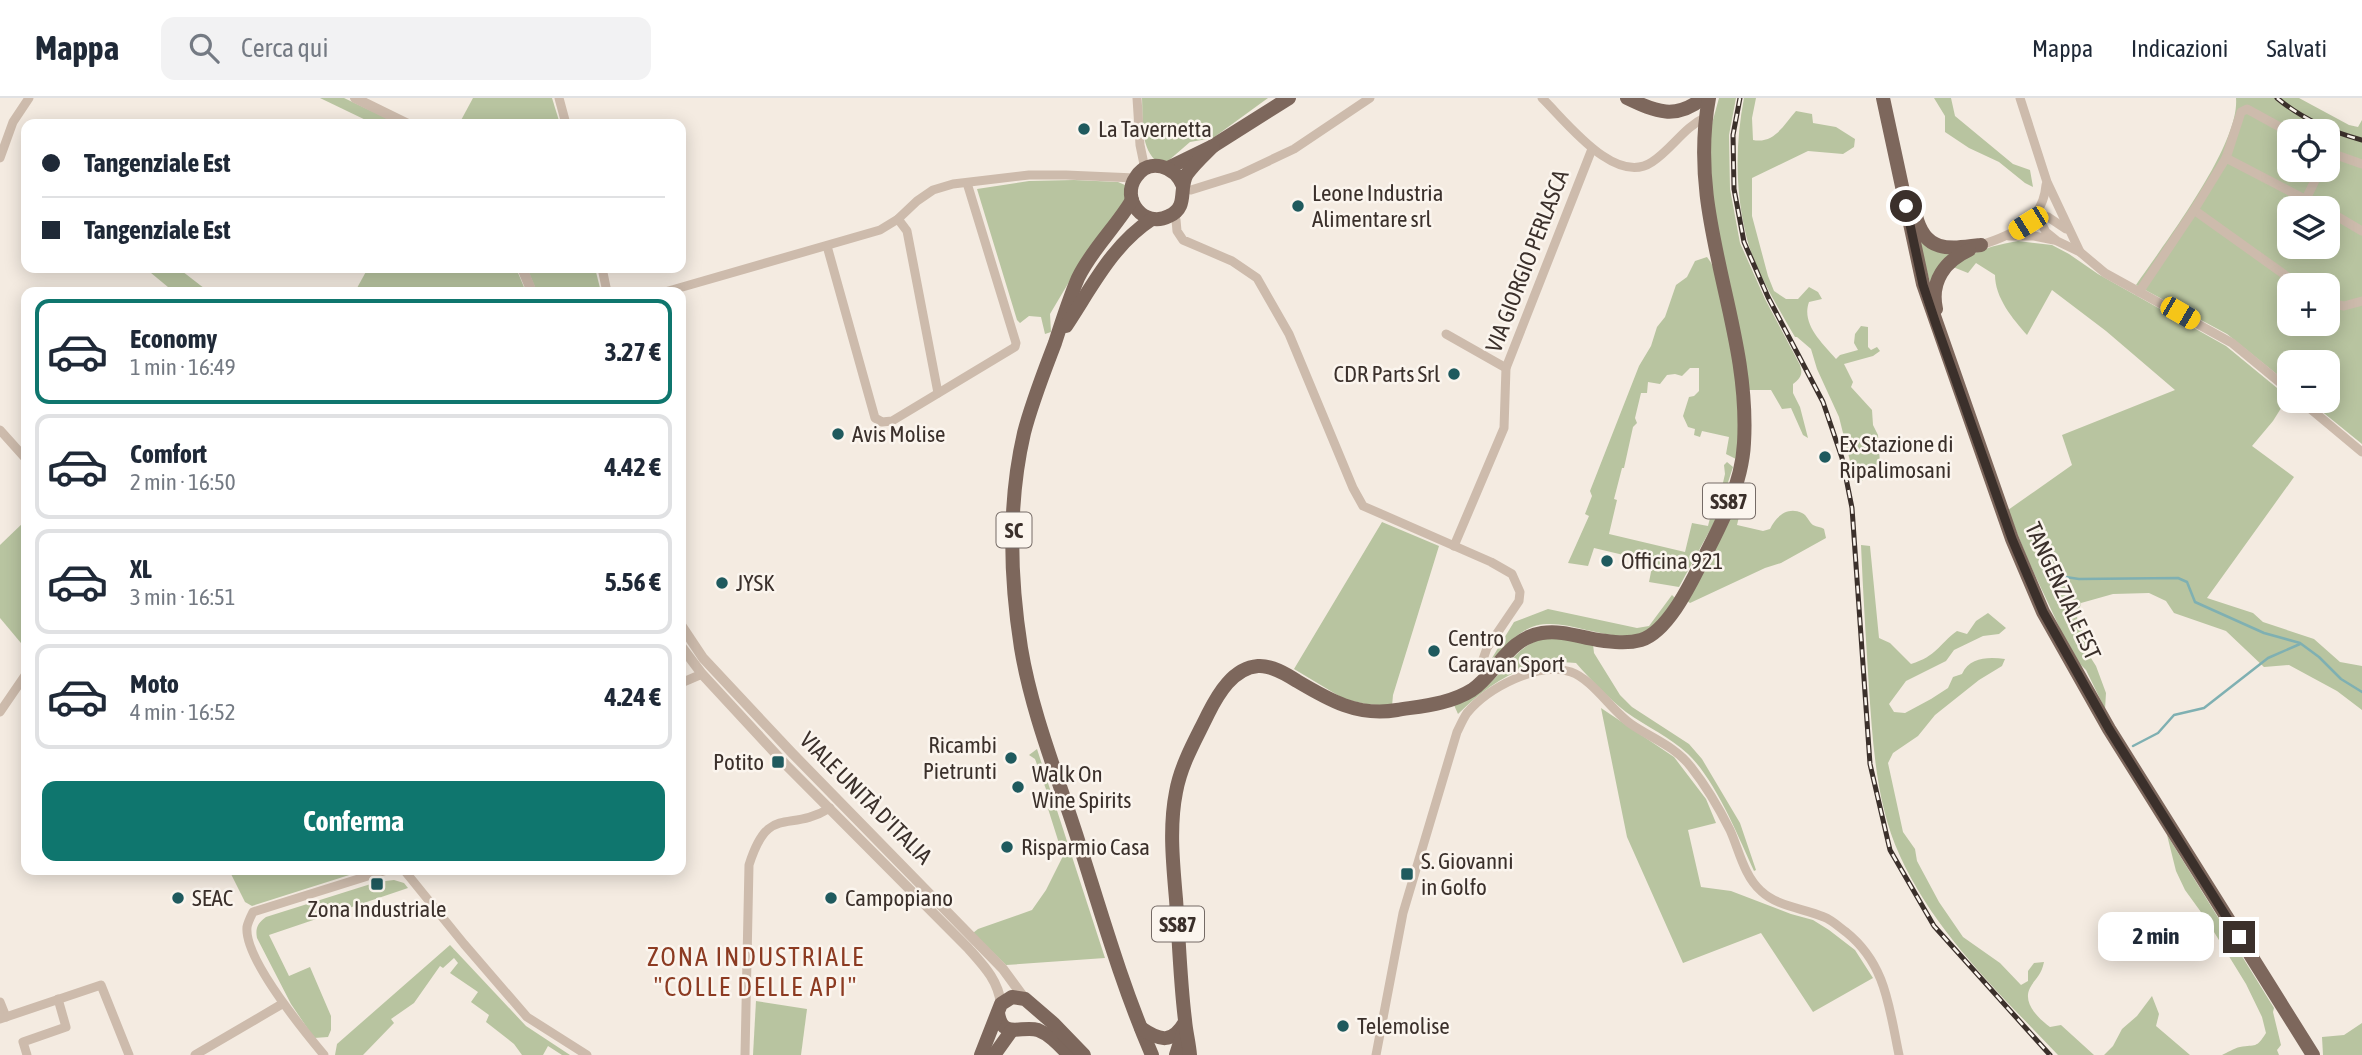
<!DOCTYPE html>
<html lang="it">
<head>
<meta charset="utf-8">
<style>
  body { margin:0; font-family:"Asap Condensed",sans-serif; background:#f2f2f3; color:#1f2937; height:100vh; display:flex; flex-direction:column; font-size:26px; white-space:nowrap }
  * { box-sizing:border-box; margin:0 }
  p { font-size:23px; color:#747a83 }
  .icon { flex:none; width:38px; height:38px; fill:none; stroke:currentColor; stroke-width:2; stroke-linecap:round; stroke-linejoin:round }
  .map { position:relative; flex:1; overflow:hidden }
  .sheet { position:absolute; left:21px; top:189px; width:665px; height:588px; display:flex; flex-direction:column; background:#fff; border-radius:14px; box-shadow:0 4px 18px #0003 }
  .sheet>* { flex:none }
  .guide { position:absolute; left:21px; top:21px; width:665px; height:154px; border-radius:14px; box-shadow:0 4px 18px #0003; display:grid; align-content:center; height:154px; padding:0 21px; background:#fff }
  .controls { position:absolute; left:2277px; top:21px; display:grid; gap:14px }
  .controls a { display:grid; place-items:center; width:63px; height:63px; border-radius:14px; background:#fff; box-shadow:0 4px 18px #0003; font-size:35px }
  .end { position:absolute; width:32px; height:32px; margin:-16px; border:9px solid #3b302b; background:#fff; box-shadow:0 0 0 4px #fff }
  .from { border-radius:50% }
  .bubble { position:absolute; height:49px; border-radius:14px; background:#fff; box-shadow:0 4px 18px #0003; font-size:23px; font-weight:700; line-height:49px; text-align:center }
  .car { position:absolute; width:21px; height:42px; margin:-21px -10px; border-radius:9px; box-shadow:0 0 5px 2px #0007; background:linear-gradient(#f5c518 24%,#345 0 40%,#f5c518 0 76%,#345 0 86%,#f5c518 0) }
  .guide b { display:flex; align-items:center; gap:24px; height:66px; font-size:26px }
  .guide b+b { border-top:2px solid #e0e1e3 }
  .guide i { width:18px; height:18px; background:#1f2937 }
  ul { padding:12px 0 0; list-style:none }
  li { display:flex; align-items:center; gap:21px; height:105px; margin:0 14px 10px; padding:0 7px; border:4px solid #e0e1e3; border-radius:14px }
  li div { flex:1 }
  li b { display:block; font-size:26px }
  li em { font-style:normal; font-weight:700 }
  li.selected { border-color:#0f766e }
  li>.icon { width:63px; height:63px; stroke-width:1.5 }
  .button { display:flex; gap:14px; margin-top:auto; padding:14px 21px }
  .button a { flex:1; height:80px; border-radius:14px; background:#0f766e; color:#fff; font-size:28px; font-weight:700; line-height:80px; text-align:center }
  header { display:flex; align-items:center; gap:42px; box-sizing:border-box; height:98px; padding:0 35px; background:#fff; border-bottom:2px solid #e0e1e3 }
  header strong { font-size:33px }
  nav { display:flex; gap:38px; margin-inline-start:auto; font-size:24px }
  .search { width:490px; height:63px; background:#f2f2f3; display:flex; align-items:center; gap:18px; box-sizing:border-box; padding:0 24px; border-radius:14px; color:#747a83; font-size:26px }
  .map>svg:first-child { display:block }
  .green { fill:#b8c4a0; fill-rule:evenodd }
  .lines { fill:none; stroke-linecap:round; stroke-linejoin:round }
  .stream { stroke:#7fb0b2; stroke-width:2.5 }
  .minor { stroke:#cdbbac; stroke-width:9 }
  .tertiary { stroke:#cdbbac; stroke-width:10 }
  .primary { stroke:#7d675c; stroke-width:14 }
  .rail-casing { stroke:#3b302b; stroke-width:5 }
  .rail { stroke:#fbf5ee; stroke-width:2.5; stroke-dasharray:8; stroke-linecap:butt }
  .route { stroke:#3b302b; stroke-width:9 }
  .poi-dot { fill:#1f5a5e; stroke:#fbf5ee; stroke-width:2.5 }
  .labels { text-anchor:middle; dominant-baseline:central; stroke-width:5; stroke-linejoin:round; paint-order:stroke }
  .shield { fill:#fbf5ee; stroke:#756b66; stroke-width:2 }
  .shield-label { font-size:21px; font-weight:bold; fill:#3b302b }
  .poi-label { font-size:23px; fill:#3b302b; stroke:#fbf5ee; text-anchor:start }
  .street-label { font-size:23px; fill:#3b302b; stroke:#fbf5ee }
  .quarter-label { font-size:26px; letter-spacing:2px; fill:#8c3b22; stroke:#fbf5ee }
</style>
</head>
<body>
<header>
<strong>Mappa</strong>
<div class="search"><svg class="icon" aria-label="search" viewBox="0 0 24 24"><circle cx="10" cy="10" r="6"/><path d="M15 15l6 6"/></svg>Cerca qui</div>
<nav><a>Mappa</a><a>Indicazioni</a><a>Salvati</a></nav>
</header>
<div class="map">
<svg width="2362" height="957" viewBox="0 0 2362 957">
  <rect width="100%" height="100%" fill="#f4ebe1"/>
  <g class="green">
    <polygon points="320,0 344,0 399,26 374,26"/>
    <polygon points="473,0 552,0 560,26 459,26"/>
    <path d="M1142,0H1268L1213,40L1190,44L1168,63L1155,62C1140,47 1143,20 1142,0Z"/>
    <path d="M1719,0H1736L1729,37L1730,91L1740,145L1765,201L1800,267C1803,276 1801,280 1793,286V295L1800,309L1808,340L1803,337L1791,310L1782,311L1771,292H1748L1710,98L1711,29Z"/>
    <path d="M1744,0H1756L1752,20L1753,42C1775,46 1784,26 1796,13L1812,16L1813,25L1836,29L1855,41L1854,49L1843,56L1808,53L1752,80V118L1768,178L1774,193L1786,201H1798L1809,189L1818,194L1822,201L1809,204C1801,226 1822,245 1836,261L1840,257L1858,252L1854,245L1855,236L1861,228L1868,229V249L1871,252L1877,249L1880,253L1873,258L1844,266L1853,284L1851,289L1872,312L1873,327L1878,337L1880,365L1873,375L1856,387L1839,319L1817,271L1811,251L1797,239H1795C1779,211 1755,172 1747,141C1735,94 1735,47 1744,0Z"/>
    <polygon points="1934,0 1951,0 1955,18 2013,66 2030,72 2033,89 2025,85 1999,64 1969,50 1945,34 1945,18"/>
    <path d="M2236,0H2299L2349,27L2358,29L2362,22V346L2309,303H2328V264H2289V286L2227,236L2136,187C2164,146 2240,47 2236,0ZM2289,33H2328V72H2289ZM2289,110H2328V149H2289ZM2289,187H2328V226H2289Z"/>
    <polygon points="1074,82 1118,84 1125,87 1127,107 1082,162 1050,216 1051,234 1045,236 1041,219 1029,218 1020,225 1017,222 977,91 1029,83"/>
    <polygon points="1917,137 1952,155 1938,169 1931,188"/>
    <path d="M2018,143L2052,147L2069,156L2098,176L2226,248L2288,299L2273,323L2252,348L2294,379L2207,500L2253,515L2263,524L2314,541L2340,564L2362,568V612L2337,593L2289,567L2264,569L2226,533L2174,515L2166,503L2149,495L2113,496L2081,505L2077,520L2087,543L2089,557L2096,568L2106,595L2105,611L2086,572L2079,565L2064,539L2027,460L2008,412L2072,367L2062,337L2175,292L2106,233L2052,192L2027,237C2013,221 1995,200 1995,177L1976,165L1968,175L1953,169C1972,153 1994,147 2018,143Z"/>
    <path d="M1707,159C1717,171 1719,190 1723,205C1734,259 1743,306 1736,361L1726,356L1729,339L1702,333L1700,339L1694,337L1695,331L1688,329L1683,318L1689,299L1694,298L1699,293V270H1690L1682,278L1675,276L1667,277L1660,286L1648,284L1647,295H1641L1635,320L1637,325L1633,329L1624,370H1622L1614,401L1617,402L1609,436L1685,454L1692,425L1708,428L1718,388L1722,389L1725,376L1724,367L1727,364L1733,369L1716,421L1679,489L1649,484L1653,464L1594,450L1588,468L1568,465L1589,418L1585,416L1592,398L1590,393L1639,268L1651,248L1657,229L1665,219L1676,187L1687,179L1695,163Z"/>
    <polygon points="145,170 178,170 209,194 174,194"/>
    <polygon points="368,170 516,170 526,194 359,194 357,190"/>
    <polygon points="527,170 595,170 601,194 537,194"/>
    <path d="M1738,392L1745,394L1737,427L1763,433L1770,431C1776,419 1787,408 1802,415C1807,417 1809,424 1813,427C1817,429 1821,429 1824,431L1826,440L1781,465L1765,470L1690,505L1687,503Z"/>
    <polygon points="26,422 26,551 0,520 0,447"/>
    <polygon points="1382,424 1439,448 1393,597 1392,608 1366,606 1344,601 1294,571"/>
    <path d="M1861,447L1870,448L1879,540L1890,545L1911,566C1937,558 1938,547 1957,533L1967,536L1976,523L1988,515L2006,530L1999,536L1983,538L1954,552L1946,563L1906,583L1889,606L1894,614L1905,615L1931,601L1948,590L1953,579L1962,576C1970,559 1988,559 2005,561L2002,568L1979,582L1935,617L1918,638L1893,655L1888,665L1903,734L1915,751L1917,763L1939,804L1963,839L2000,865L2021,887L2028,883V873L2034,865L2044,864C2041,878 2036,879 2030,890C2022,905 2039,921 2050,929L2061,927L2094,957H2058C2000,896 1935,835 1900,758C1876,706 1873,646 1869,591C1866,543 1863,495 1861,447Z"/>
    <path d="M1672,497L1676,501C1669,510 1661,525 1652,531C1612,554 1560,510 1524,533C1512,540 1502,552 1493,562L1492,560L1514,524L1548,511L1637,530L1649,528Z"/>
    <path d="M1554,539L1593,546L1594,555L1620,597L1632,609L1689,646L1702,661L1740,725L1756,772L1754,773C1738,738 1716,683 1688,656C1670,639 1647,629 1626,614C1608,600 1591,582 1576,565C1527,560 1492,583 1458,616L1454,607C1466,601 1478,595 1488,587C1509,568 1522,540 1554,539Z"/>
    <polygon points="1601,610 1674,659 1706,701 1716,725 1688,732 1701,789 1731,793 1791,816 1813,822 1829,832 1855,852 1873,880 1813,914 1761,835 1683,865 1627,739"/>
    <polygon points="1037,651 1105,860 1006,867 973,835 978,831 1032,812 1046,792 1063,758 1044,698 1047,694 1035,661 1029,657"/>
    <path d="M2167,737L2274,910L2273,914L2281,947L2277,952L2279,957H2222C2227,955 2234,950 2240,949C2256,946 2256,951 2266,935L2262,919L2246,886L2206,821L2185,792L2176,773Z"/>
    <polygon points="229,772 365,772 252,808 245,804"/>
    <path d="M394,782L404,785L408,790L269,837L289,878L310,869L331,918V932L328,939L314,940L291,906L257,840C255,830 258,825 266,819L377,784Z"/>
    <polygon points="450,847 526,928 570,957 562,957 548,948 543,957 522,957 514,946 486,924 489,917 471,904 478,894 450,875 458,865 454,860 443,870 440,868 414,905 391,921 394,925 363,957 335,957 337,946"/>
    <polygon points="2152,898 2159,916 2156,928 2190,957 2104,957 2113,948 2122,931 2137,918"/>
    <polygon points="756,903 807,911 801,957 753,957"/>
    <polygon points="2362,925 2362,957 2323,957 2322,939 2344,937"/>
  </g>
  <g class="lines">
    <g class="stream">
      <polyline points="2045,476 2079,481 2178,480 2187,484 2195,504 2264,535 2300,545 2319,559 2341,581 2362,594"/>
      <polyline points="2133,648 2158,635 2174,617 2204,610 2268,560 2300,546"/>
    </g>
    <g class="minor">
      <polyline points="559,0 566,26"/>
      <polyline points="1137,0 1140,47 1145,71"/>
      <path d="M1542,0C1565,22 1615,89 1652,64C1672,51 1684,29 1706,19"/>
      <polyline points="2020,0 2047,84 2080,154"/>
      <polyline points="2328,54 2362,66"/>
      <polyline points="0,60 13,24 29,0"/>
      <polyline points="2226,60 2241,14 2247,11 2289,34"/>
      <polyline points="1191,92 1239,77 1294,51 1370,0"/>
      <polyline points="2306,101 2320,72"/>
      <polyline points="2194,112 2299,187"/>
      <polyline points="2328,113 2362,133"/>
      <polyline points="2037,117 2046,134 2057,143 2080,154 2105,175 2232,245 2289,292"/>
      <polyline points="2037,117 2048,119 2066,131"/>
      <polyline points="898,121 907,133 938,295"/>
      <polyline points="1176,122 1177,133 1183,142 1232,163 1257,180 1289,236 1353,390 1363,408 1491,464 1512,476 1520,494 1519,503 1487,550 1482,564"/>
      <polyline points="2009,138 2034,138 2054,142"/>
      <path d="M1981,147C2012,137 2043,124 2046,87"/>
      <polyline points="827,148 875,320 882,324 892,323 1015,249 1016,245 967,85"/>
      <polyline points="602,170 607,194"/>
      <polyline points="665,194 880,132 898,121 917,103 933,92 953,86 1029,77 1066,77 1135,80"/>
      <polyline points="2139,194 2194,112 2226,60 2322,110"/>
      <polyline points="2328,205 2344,208 2362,203"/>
      <polyline points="1446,236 1506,270"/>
      <polyline points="2301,303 2362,354"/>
      <polyline points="0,332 26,361"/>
      <polyline points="1454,448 1504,330 1506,270 1592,51"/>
      <polyline points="681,585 702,576"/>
      <polyline points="0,614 26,576"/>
      <polyline points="404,772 464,846 527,919 587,957"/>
      <polyline points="0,904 6,919"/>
      <polyline points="0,921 101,887 129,957"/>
      <polyline points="27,957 23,944 66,929 58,901"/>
      <polyline points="195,957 282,906"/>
      <path d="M324,957C304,933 244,860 247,829C248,824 251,818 253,814L387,772"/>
      <path d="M745,957L749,767C769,704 788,736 830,710"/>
      <path d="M1376,957L1403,815L1457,634C1460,628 1463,621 1467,615C1488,590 1538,563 1571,574C1592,581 1612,613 1631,626C1651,640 1675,648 1691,669C1706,688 1719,710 1730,732C1739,752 1744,778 1761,793C1778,809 1803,810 1824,819C1832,822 1839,829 1846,834C1886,866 1889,909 1899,957"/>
    </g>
    <g class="tertiary">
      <polyline points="355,0 408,26"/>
      <polyline points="522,170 532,194"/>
      <polyline points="681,527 703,560 792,655 1003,871 1025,901"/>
      <path d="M681,548L702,576L786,667L968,850C984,868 998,882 1001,906"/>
    </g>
    <g class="primary">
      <path d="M1627,0C1656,14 1676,22 1703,0"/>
      <polyline points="1883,0 1923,186 2012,441 2043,514 2109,631 2313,957"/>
      <polyline points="1168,70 1213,48 1289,0"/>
      <path d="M1183,88C1175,68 1149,59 1136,79C1120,101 1144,131 1169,118C1189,109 1178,91 1187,76C1194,66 1204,57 1213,48"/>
      <path d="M1132,102C1116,129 1092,151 1078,180C1069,201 1062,223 1055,245C1044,274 1032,304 1024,335C1008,404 1010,480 1021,550C1032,616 1058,679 1078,742C1101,814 1122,888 1152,957"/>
      <path d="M1916,118C1925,155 1949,151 1981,147"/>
      <path d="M1936,211C1930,183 1945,163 1969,152"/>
      <path d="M1066,228C1092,189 1112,147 1152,121"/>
      <path d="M998,915C1002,942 1022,927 1038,932C1051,937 1060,948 1069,957"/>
      <path d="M1141,930C1160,943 1172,946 1185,924"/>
      <polyline points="981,957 1001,906 1012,899 1025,901 1054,926 1084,957"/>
      <polyline points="994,957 1012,932"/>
      <polyline points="1176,957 1184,932"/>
      <path d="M1190,957C1189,945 1186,934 1185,922C1180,882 1179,841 1176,801C1173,766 1169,729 1176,694C1181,666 1196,641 1208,616C1218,596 1233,570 1258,568C1271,567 1286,576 1297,583C1329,602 1358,619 1397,612C1422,608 1450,606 1472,592C1497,575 1508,540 1542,535C1562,532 1579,539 1598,542C1612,544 1627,546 1641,542C1667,534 1689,489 1701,465C1720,429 1742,387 1744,345C1751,225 1686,122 1709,0"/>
    </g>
    <defs>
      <g id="rail">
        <polyline points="1740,0 1733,37 1734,91 1744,144 1768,199 1823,304 1842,360 1852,410 1870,666 1890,752 1934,828 2050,957"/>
        <path d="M2277,0C2301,20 2332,34 2362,42"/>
      </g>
    </defs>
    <use href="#rail" class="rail-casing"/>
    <use href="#rail" class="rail"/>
  </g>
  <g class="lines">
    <polyline class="route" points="1906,108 1923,187 1936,226 2012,441 2043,514 2109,631 2239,839"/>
  </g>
  <g class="poi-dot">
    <circle cx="1084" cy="31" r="7"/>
    <circle cx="1298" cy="108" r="7"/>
    <circle cx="1454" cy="276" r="7"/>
    <circle cx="838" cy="336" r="7"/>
    <circle cx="1825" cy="359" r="7"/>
    <circle cx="1607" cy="463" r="7"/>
    <circle cx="722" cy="485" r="7"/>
    <circle cx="1434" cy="553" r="7"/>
    <circle cx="1011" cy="660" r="7"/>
    <rect x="771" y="657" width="14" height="14" rx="3.5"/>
    <circle cx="1018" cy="689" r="7"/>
    <circle cx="1007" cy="749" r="7"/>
    <rect x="1400" y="769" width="14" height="14" rx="3.5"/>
    <rect x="370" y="779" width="14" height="14" rx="3.5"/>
    <circle cx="178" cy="800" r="7"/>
    <circle cx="831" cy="800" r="7"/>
    <circle cx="1343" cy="928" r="7"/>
  </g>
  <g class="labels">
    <g class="shield">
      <rect x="1703" y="385.5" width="52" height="35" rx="5"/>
      <rect x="996.5" y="414.5" width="35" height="35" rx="5"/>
      <rect x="1152" y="808.5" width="52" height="35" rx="5"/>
    </g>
    <g class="shield-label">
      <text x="1729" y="403">SS87</text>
      <text x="1014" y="432">SC</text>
      <text x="1178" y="826">SS87</text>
    </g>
    <g class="poi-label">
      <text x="1098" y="31">La Tavernetta</text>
      <text x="1312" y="95">Leone Industria<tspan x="1312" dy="26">Alimentare srl</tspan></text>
      <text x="1440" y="276" text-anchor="end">CDR Parts Srl</text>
      <text x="852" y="336">Avis Molise</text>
      <text x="1839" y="346">Ex Stazione di<tspan x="1839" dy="26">Ripalimosani</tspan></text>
      <text x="1621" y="463">Officina 921</text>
      <text x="736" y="485">JYSK</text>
      <text x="1448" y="540">Centro<tspan x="1448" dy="26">Caravan Sport</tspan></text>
      <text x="997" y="647" text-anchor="end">Ricambi<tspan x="997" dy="26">Pietrunti</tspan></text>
      <text x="764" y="664" text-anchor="end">Potito</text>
      <text x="1032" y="676">Walk On<tspan x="1032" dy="26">Wine Spirits</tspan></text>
      <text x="1021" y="749">Risparmio Casa</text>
      <text x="1421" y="763">S. Giovanni<tspan x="1421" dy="26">in Golfo</tspan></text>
      <text x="192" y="800">SEAC</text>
      <text x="845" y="800">Campopiano</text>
      <text x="377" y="811" text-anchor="middle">Zona Industriale</text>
      <text x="1357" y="928">Telemolise</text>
    </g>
    <g class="street-label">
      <text transform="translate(1527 163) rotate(-69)">VIA GIORGIO PERLASCA</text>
      <text transform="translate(2063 493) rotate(65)">TANGENZIALE EST</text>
      <text transform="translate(866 700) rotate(45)">VIALE UNITÀ D'ITALIA</text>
    </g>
    <g class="quarter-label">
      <text x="756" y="859">ZONA INDUSTRIALE<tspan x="756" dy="30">"COLLE DELLE API"</tspan></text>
    </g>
  </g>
</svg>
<div class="controls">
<a><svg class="icon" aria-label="locate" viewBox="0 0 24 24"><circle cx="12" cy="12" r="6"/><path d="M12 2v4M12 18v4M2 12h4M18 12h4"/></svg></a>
<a><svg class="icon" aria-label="layers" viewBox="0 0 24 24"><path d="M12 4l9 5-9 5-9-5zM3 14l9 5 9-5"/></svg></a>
<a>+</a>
<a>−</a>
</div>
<i class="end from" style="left:1906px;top:108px"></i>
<i class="end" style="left:2239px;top:839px"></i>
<div class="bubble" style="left:2098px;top:814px;width:116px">2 min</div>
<i class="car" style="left:2028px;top:125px;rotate:238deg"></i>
<i class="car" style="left:2180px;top:215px;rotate:120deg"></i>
<div class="guide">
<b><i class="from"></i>Tangenziale Est</b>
<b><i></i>Tangenziale Est</b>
</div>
<section class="sheet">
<ul>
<li class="selected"><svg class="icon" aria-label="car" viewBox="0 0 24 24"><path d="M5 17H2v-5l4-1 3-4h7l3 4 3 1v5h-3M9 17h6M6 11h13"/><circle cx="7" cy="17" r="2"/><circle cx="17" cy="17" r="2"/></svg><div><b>Economy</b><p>1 min · 16:49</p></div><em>3.27 €</em></li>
<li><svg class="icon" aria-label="car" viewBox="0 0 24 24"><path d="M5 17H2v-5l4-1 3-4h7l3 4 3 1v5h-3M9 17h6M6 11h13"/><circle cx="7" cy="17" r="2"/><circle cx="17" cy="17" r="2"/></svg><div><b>Comfort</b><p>2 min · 16:50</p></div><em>4.42 €</em></li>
<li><svg class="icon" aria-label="car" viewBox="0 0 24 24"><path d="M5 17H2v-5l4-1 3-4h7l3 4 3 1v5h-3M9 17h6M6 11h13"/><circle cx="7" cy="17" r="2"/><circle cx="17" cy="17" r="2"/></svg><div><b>XL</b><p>3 min · 16:51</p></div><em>5.56 €</em></li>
<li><svg class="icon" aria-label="car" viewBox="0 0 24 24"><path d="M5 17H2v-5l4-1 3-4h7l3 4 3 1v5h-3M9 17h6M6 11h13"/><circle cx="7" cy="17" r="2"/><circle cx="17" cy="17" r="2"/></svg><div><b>Moto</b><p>4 min · 16:52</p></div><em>4.24 €</em></li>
</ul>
<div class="button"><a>Conferma</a></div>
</section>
</div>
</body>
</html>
